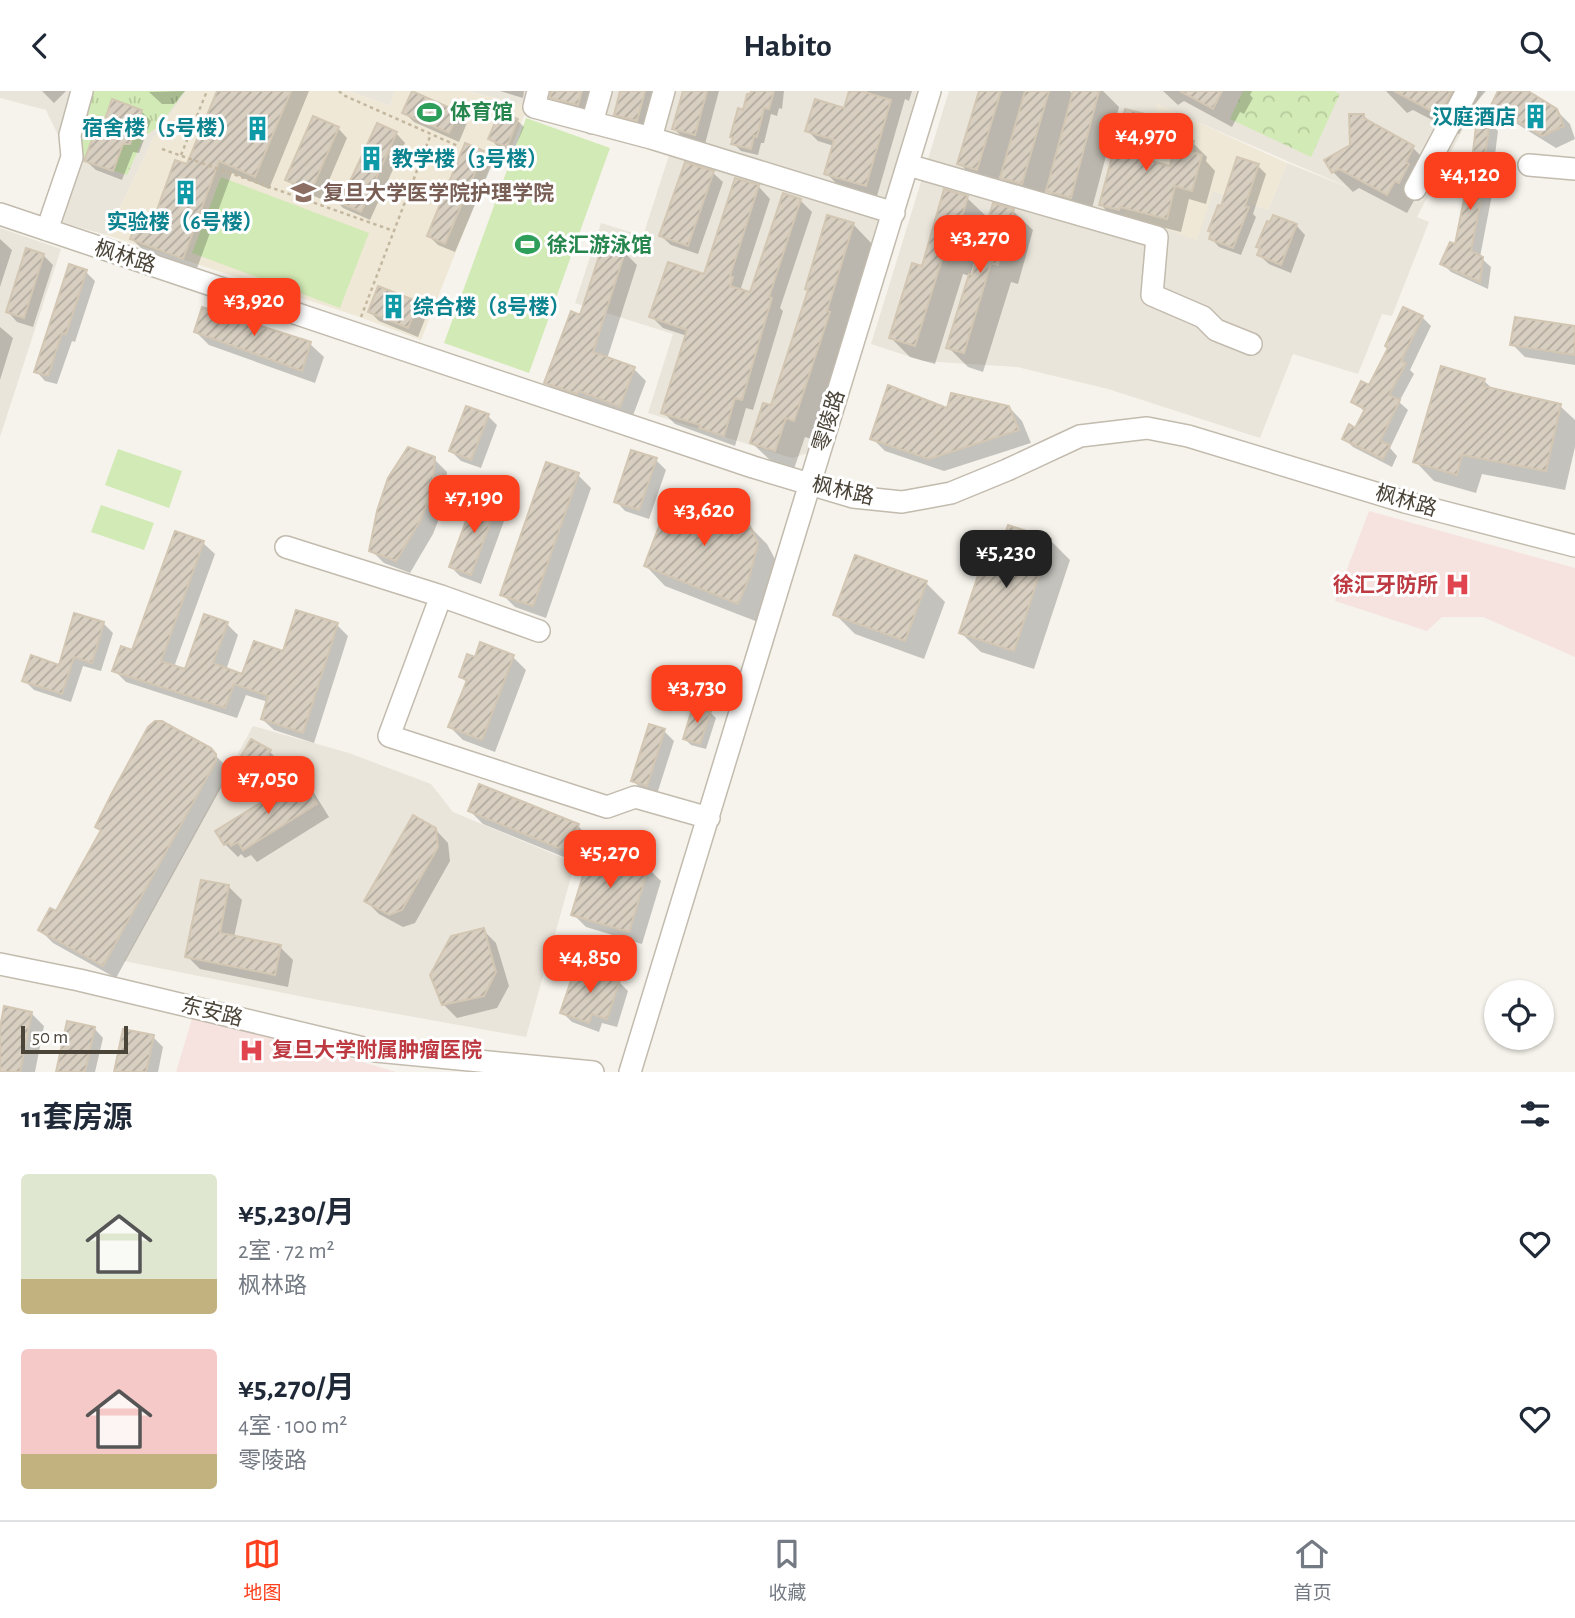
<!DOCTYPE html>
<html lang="zh">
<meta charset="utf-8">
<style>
:root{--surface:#fff;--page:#f6f6f7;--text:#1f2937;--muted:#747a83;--line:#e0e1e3;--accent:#fc3f1d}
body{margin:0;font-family:"Alegreya Sans","Noto Sans SC",sans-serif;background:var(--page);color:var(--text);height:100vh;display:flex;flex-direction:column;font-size:26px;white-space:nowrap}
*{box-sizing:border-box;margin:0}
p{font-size:23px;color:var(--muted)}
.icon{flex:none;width:38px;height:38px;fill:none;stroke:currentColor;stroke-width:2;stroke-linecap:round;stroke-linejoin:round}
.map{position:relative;height:981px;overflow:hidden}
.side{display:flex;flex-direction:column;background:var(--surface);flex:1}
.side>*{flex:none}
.buttons{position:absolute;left:1484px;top:889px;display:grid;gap:14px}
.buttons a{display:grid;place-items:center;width:70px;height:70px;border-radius:50%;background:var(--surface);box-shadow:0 2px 5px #0004;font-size:35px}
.scale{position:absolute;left:21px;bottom:18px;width:107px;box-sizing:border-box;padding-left:7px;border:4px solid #4b4439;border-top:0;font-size:19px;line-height:24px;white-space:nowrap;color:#4b4439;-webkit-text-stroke:5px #fff;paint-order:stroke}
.price{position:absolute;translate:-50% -60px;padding:0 16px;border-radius:14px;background:var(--accent);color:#fff;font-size:23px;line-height:46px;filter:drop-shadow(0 2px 4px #0008)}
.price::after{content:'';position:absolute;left:50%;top:42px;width:21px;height:16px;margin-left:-10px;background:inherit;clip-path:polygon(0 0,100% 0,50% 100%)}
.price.selected{background:#222;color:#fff}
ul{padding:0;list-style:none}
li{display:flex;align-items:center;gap:21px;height:175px;padding:0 21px}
li span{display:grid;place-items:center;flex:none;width:196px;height:140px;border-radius:7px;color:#555}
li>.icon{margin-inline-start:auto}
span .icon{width:84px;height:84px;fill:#fffc;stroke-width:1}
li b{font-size:30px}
h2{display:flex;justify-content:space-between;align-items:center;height:84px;padding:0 21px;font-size:30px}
header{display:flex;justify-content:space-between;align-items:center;height:91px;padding:0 21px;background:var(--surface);font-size:32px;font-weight:700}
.menu{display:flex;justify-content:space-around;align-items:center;height:98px;border-top:2px solid var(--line);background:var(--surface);font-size:19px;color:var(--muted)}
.menu a{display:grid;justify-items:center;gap:4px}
.menu .selected{color:var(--accent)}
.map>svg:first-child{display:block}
.residential{fill:#eae5da;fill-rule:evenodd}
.education{fill:#efe8d6}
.medical{fill:#f6e3e0}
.grass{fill:url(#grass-tufts)}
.forest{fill:url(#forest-crowns)}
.pitch{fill:#d2eab5}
.shadow{fill:#0003}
.building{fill:url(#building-hatch);stroke:#d3c7b4;stroke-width:2}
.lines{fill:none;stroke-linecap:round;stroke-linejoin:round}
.minor-casing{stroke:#c2bbae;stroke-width:24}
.path{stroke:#c4b79f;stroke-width:2.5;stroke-dasharray:3.5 3.5;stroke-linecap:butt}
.minor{stroke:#fff;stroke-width:21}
.labels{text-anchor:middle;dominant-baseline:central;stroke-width:6;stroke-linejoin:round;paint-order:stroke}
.leisure-label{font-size:21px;font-weight:bold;fill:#27864d;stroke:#fff;text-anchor:start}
.culture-label{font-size:21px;font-weight:bold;fill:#0d838f;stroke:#fff;text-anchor:end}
.education-label{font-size:21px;font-weight:bold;fill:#785e54;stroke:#fff;text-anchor:start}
.street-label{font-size:21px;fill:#4b4439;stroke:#fff}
.health-label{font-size:21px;font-weight:bold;fill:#be3a42;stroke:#fff;text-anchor:end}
</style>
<header><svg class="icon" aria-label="back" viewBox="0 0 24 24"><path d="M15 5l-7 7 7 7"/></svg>Habito<svg class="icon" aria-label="search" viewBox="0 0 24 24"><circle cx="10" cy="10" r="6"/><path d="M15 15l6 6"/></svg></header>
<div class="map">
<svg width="1575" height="981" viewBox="0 0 1575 981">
<defs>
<pattern id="grass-tufts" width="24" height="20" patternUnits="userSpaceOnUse" patternTransform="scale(1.75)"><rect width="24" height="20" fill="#d2eab5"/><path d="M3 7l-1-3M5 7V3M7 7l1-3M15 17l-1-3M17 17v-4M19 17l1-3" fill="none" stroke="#b6ca9c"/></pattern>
<pattern id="forest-crowns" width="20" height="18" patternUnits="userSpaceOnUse" patternTransform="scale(1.75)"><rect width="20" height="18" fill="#d2eab5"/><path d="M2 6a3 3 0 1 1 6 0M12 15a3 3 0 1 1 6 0" fill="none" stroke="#b6ca9c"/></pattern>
<pattern id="building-hatch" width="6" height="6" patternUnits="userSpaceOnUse" patternTransform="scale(1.75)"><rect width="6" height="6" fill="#d8cfc1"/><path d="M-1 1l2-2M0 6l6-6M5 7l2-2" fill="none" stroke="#b1aa9e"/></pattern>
</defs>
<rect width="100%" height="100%" fill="#f6f3ec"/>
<path class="residential" d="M0,0H187L153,48L107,144L45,127L67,63L46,19L0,7Z
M349,0H395L390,15Z
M466,0H930L894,122L528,15Z
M949,0H1483L1417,126L1429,131L1392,225L1382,223L1358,283L1293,263L1260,347L1108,298L1017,276L923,270L871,253ZM1158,14L1357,100L1287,72L1268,119L1213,100Z
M671,58L883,125L808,362L792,367L648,322L673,243L575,212L601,132L643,145Z
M0,137L61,158L0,346Z
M253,635L349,662L431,693L453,721L575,772L526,946L319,909L124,870Z"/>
<path class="education" d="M187,0H349L390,15L395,0H465L528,15L510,60L497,57L421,249L357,225L107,144L153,48Z
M1158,13L1287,72L1268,119L1213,100L1197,149L1124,124Z"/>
<path class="medical" d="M1369,420L1575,477V566L1483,526H1442L1427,540L1335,510Z
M194,921L396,981H176Z"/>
<path class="grass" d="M82,0H185L160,34L144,46L127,84L72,66Z"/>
<path class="forest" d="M1243,0H1334L1340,3L1311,66L1230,28Z"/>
<path class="pitch" d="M526,27L610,57L529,282L444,252Z
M221,86L369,142L340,217L192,162Z
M118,358L182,380L169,417L105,394Z
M101,414L154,432L144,459L91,441Z"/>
<path class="shadow" d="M42,0H66L54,12Z
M185,0L174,13H162L149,1Z
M219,0H309L269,98L232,82L196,180L145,161L132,148L155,129L188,76Z
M500,0H524L523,7Z
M559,0H594L588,23L567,17L557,8Z
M622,0H657L646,38L625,33L616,23Z
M685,0H719L705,53L684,47L674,38Z
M753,0H784L782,18L779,17L777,25L771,23L764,52H761L758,64L741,60L733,52Z
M851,0L866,3L867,0H912L909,10L905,8L877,105L837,93L826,82L834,55L818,50L807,39L845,19Z
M981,0H1070L1074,4L1075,0H1103L1119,16L1090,125L1068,119L1046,97L1042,112L1022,106L1000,84L996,97L979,92L959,72Z
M1163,0H1252L1250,4L1253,7L1244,23L1240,21L1232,36L1184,10L1178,14Z
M1386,0H1486L1475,13L1459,43L1413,19L1407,22Z
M1500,0H1524L1556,19L1570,33L1575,48L1556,57L1506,26L1493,13Z
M141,20L151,30L139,62L133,61L122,89L96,79L86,70L102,42Z
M404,21L458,22L467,32L459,51L414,31Z
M500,22L517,29L524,36L513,61L496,54L490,47Z
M1144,24L1158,39L1149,71L1172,77L1193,52L1207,66L1206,70L1215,80L1206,113L1189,108L1181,141L1134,129L1115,128L1101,114Z
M1364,25L1372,33L1413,57L1432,76L1428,94L1419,110L1415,108L1407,122L1359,97L1353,101L1333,81L1351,55Z
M1489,31L1498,40L1491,95L1493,98L1480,166L1491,176L1488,198L1451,181L1442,172L1456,156Z
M338,37L347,47L321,108L297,98L287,88Z
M396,42L405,52L370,129L343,117L334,107L347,102Z
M483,62L493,71L455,161L438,154L429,145Z
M1258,75L1266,83L1253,123L1256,126L1241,164L1219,156L1211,147L1222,117Z
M713,82L723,91L698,163L671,154L661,145Z
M736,89L759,96L770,108L741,197L752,203L800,109L812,121L780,217L783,220L753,319L746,317L735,355L675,333L663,321L687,245L663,237L651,225L705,185Z
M967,107L987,126L970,185L973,186L994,114L1013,120L1033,139L1018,193L1011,191L983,281L968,276L948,256L970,185L963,183L935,273L910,266L891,247L923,177Z
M853,133L872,153L814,349L805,346L794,378L772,371L752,352L772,316Z
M1296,134L1305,144L1291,182L1269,173L1259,164L1261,158L1259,156Z
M0,148L12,159L0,196Z
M625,162L637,174L607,268L634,278L646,290L632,327L558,304L546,291L581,226Z
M43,164L53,174L33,236L17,231L8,221Z
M86,181L95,190L75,251L72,250L57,293L45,290L36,280Z
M418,213L427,223L418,246L379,230L370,221Z
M1422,226L1431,235L1410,279L1414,283L1399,311L1408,319L1390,357L1397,365L1392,376L1353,356L1344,347L1356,339L1365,321L1353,310L1370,296L1390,258Z
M0,236L13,247L0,289Z
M1575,237V274L1525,266L1512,253Z
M196,241L310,253L324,266L315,292L209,254Z
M1484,290L1494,299L1560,315L1575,329V356L1565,399L1482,383L1476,402L1434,390L1415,370Z
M1009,316L1022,330L1031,352L944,380L885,360L872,347Z
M488,325L497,334L481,377L461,370L451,360Z
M434,368L447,381L444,415L433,443L410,482L384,472L371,459Z
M656,369L666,379L649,428L625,420L616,410Z
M578,384L591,397L546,527L515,516L502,503Z
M497,413L507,422L481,493L460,485L451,476Z
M747,433L767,453L777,472L758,531L665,495L646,475Z
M1050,449L1070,469L1034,578L981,561L961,542L996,475Z
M203,452L215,463L174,576L186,580L227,533L238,544L226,579L243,586L337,534L348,545L314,652L274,639L262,628L268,611L246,604L237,627L126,591L114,579L133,562Z
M926,492L945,511L924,568L855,543L835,523Z
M103,532L113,542L101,580L83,575L71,611L34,599L24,589L60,576Z
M513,566L526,579L495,661L463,649L450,636L467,592L461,585L476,568Z
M710,621L716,627L706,658L691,654L685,648Z
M664,640L674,650L657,703L643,699L633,690Z
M210,659L229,678L228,684L116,887L53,852L40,839Z
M270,661L279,670L260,704L242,694L232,684Z
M301,689L314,702L329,726L257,771L251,764L245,767L241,763L238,766L225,753Z
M470,720L578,735L591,748L581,773L483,733Z
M435,738L448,752L450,770L415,832L403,836L379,823L366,810Z
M648,777L661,790L642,853L586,836L573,823Z
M229,796L242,809L234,846L280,856L293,869L288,896L200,878L187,865Z
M483,839L496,852L509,895L497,917L457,927L443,913Z
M619,891L628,900L617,936L602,932L599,941L572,931L562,921Z
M31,922L44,935L35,981H0V945Z
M94,937L103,947L95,981H58Z
M153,946L163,956L158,981H116Z"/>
<path class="building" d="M217,0H291L255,86L219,70L183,168L130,148L140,121L154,127L175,69L187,73Z
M412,0L459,21L449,42L402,22Z
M551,0H582L578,14L550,7Z
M620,0H645L637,30L614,24Z
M683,0H707L695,44L672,38Z
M751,0H774L769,18L764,17L757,46L754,45L751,58L731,53L733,47L730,46L738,17L743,19L747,3H750Z
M849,0H861L891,9L866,95L824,83L834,49L805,40L815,8L844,17Z
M979,0H1001L977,79L957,73Z
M1025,0H1049L1022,93L1000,87Z
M1073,0H1099L1071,107L1046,100Z
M1180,0H1222L1213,18Z
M1394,0H1452L1439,24Z
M1498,0H1528L1557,18L1564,35L1542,45L1491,14Z
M112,8L142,19L130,53H123L113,80L84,70L96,38L101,40Z
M1125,18L1145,23L1133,65L1170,75L1178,46L1194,50L1191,61L1202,64L1192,100L1175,95L1167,128L1120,116L1119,119L1099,114Z
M500,20L518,28L507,56L488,48Z
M1349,23H1364V27L1414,55L1406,71L1409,73L1399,92L1395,90L1387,104L1339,78L1332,82L1324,69L1350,54Z
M313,25L339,36L311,100L285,89Z
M1477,27L1490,29L1482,87H1485L1471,160L1483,166L1480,191L1440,173L1450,151L1455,153L1472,69Z
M377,32L397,41L361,121L332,108L337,96L346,99Z
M465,52L484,60L445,153L427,145Z
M1237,66L1259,73L1245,115L1249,116L1233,157L1209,148L1211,141L1208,140L1218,114L1221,115Z
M685,71L714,80L688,155L659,145Z
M735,87L759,94L730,185L733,186L730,195L750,201L783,102L801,108L769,206L772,207L742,309L735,307L724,345L699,337L700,334L661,322L687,239L649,226L668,171L704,183Z
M944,98L968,105L950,167L943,165L915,255L889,247L912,172L922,175Z
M993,112L1014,118L998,174L991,172L964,262L946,257L969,183L972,184Z
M827,124L854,132L827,220L830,221L794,330L786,327L775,360L750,352L763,312L771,314L808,199L805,198Z
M1273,124L1297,133L1281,174L1257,164L1260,157L1256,156L1267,130L1270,131Z
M603,153L625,161L593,261L635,276L620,316L579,300L577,303L544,292L571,220L580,224Z
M26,157L44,163L24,227L6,221Z
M69,173L87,179L66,243L62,242L48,285L34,281Z
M378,195L419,211L408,237L368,221Z
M202,216L311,251L302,280L194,241Z
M1403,216L1423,225L1401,270L1406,272L1389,304L1400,309L1380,350L1390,354L1383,368L1342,348L1349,333L1355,337L1365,318L1351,311L1361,290L1369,294L1388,257L1385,255Z
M1515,226L1575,235V264L1510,254Z
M1441,275L1485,288L1483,295L1561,313L1546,380L1462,364L1457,384L1413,371Z
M888,294L947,317L951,302L1009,315L1019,339L929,368L870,348Z
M466,315L489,323L471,369L449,360Z
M408,356L435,366L432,401L420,430L396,470L369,460L377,420L388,387Z
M631,359L657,367L639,419L614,411Z
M546,371L579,382L533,515L500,504Z
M672,401L748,431L758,452L749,487L738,513L644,475Z
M476,403L498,411L471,484L449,476Z
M1008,434L1051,448L1014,560L959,542L983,469L995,473Z
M175,440L204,450L161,570L185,578L204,523L228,531L213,572L242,583L254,550L283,560L296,519L338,532L303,642L261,628L268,605L234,593L225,617L112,580L121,555L132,559Z
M855,464L927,490L905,550L833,524Z
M74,522L104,531L92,572L74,566L62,603L22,590L31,564L59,574Z
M480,551L514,564L482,649L448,636L467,589L459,586L467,563L475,566Z
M693,615L711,620L700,653L683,648Z
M155,630H162L211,657L216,663V670L103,875L38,839L50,817L56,820L101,739L95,736L112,702L148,636Z
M649,633L665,638L647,695L631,690Z
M251,648L271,659L250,696L230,684Z
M301,687L317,713L243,759L238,751L231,755L228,751L224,754L215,740Z
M479,693L579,733L568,761L468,720Z
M413,724L436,737L438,756L402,819L389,824L364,810Z
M591,758L649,775L629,841L571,824Z
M201,789L229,794L220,842L281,854L275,884L185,866Z
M484,837L496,881L484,905L442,914L430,884L451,845Z
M576,875L620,889L607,928L592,923L589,932L560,922Z
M4,915L32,921L20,981H0V937Z
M67,930L95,936L85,981H56Z
M123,938L154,944L146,981H114Z"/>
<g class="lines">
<defs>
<path id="minor" d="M538,0L534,16L651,47L894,122
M592,32L601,0
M651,47L664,0
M908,74L1157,146L1152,204L1203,226L1216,239L1251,253
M1529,74L1575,78
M1415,98L1467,0
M0,123L753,376L853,406L902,411L951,402L1007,379L1080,345L1147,337L1188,345L1405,411L1575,455
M47,139L72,66L70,44L82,0
M286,456L441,505L389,645L607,716L635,706L709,727
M441,505L539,540
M0,873L79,889L376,960L593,981
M630,981L930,0"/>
</defs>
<use href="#minor" class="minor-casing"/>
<path class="path" d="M339,0L343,4L458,55
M162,58L394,140
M181,64L207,0
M361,226L431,43"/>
<use href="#minor" class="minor"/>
</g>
<defs>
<symbol id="stadium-bare" viewBox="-9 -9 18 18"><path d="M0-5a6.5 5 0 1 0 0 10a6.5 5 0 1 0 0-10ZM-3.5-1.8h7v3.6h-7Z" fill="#2e9e5b" stroke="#fff" stroke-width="2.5" paint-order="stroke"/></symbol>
<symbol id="building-bare" viewBox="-9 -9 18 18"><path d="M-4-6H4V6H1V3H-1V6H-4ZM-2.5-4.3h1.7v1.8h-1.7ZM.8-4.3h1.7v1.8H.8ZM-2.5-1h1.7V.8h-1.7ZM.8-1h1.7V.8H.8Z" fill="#0f9aa8" stroke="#fff" stroke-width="2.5" paint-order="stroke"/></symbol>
<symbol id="university-bare" viewBox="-9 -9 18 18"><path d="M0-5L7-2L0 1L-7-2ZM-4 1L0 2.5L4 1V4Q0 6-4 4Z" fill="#8d6e63" stroke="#fff" stroke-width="2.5" paint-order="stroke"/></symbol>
<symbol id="hospital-bare" viewBox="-9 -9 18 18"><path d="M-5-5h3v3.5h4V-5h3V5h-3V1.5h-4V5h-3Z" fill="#e0444e" stroke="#fff" stroke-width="2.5" paint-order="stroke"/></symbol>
</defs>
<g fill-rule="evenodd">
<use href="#stadium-bare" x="412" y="4" width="35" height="35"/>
<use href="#building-bare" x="1518" y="8" width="35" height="35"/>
<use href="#building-bare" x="240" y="20" width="35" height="35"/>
<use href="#building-bare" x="354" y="50" width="35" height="35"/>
<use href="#building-bare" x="168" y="84" width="35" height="35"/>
<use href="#university-bare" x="286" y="84" width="35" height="35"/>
<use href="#stadium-bare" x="510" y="136" width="35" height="35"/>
<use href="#building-bare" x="376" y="198" width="35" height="35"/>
<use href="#hospital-bare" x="1440" y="476" width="35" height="35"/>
<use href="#hospital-bare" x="234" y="942" width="35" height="35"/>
</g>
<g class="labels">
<g class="leisure-label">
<text x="450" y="21">体育馆</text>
<text x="547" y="154">徐汇游泳馆</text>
</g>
<g class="culture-label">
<text x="1516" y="26">汉庭酒店</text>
<text x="238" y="37">宿舍楼（5号楼）</text>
<text x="392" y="68" text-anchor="start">教学楼（3号楼）</text>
<text x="185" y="131" text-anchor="middle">实验楼（6号楼）</text>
<text x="413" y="216" text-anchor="start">综合楼（8号楼）</text>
</g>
<g class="education-label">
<text x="323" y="102">复旦大学医学院护理学院</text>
</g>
<g class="street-label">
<text transform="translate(125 166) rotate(18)">枫林路</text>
<text transform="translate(829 330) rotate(-73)">零陵路</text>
<text transform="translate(843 400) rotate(13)">枫林路</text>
<text transform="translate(1406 410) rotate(16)">枫林路</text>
<text transform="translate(212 921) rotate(14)">东安路</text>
</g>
<g class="health-label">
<text x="1438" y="494">徐汇牙防所</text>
<text x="272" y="959" text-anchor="start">复旦大学附属肿瘤医院</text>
</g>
</g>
</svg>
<div class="buttons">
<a><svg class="icon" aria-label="locate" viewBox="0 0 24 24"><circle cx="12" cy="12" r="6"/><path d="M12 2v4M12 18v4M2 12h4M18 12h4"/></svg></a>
</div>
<div class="scale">50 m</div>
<b class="price" style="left:1146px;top:82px">¥4,970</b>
<b class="price" style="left:1470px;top:121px">¥4,120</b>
<b class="price" style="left:980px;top:184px">¥3,270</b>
<b class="price" style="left:254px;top:247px">¥3,920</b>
<b class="price" style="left:474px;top:444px">¥7,190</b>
<b class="price" style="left:704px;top:457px">¥3,620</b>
<b class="price selected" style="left:1006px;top:499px">¥5,230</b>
<b class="price" style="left:697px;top:634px">¥3,730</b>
<b class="price" style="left:268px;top:725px">¥7,050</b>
<b class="price" style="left:610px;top:799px">¥5,270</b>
<b class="price" style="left:590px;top:904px">¥4,850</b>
</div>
<section class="side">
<h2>11套房源<svg class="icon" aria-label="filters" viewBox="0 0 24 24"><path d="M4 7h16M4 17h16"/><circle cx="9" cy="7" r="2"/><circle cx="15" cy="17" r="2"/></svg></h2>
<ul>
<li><span style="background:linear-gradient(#dfe7d0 75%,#c2b280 0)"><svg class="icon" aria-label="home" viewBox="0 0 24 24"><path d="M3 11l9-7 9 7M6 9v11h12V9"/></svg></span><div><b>¥5,230/月</b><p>2室 · 72 m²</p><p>枫林路</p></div><svg class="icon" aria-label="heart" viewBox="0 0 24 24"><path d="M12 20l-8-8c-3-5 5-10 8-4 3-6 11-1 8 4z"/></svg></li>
<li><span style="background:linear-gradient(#f6c9c9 75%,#c2b280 0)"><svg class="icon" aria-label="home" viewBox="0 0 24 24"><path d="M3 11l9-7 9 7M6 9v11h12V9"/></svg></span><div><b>¥5,270/月</b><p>4室 · 100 m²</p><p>零陵路</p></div><svg class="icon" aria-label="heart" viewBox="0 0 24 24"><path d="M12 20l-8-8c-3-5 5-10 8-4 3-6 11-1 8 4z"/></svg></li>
</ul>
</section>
<nav class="menu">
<a class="selected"><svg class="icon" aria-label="map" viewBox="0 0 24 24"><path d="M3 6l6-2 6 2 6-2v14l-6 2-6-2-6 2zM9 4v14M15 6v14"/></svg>地图</a>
<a><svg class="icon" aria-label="saved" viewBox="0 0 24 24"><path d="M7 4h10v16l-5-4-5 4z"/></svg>收藏</a>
<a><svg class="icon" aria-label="home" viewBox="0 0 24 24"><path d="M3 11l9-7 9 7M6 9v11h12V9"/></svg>首页</a>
</nav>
